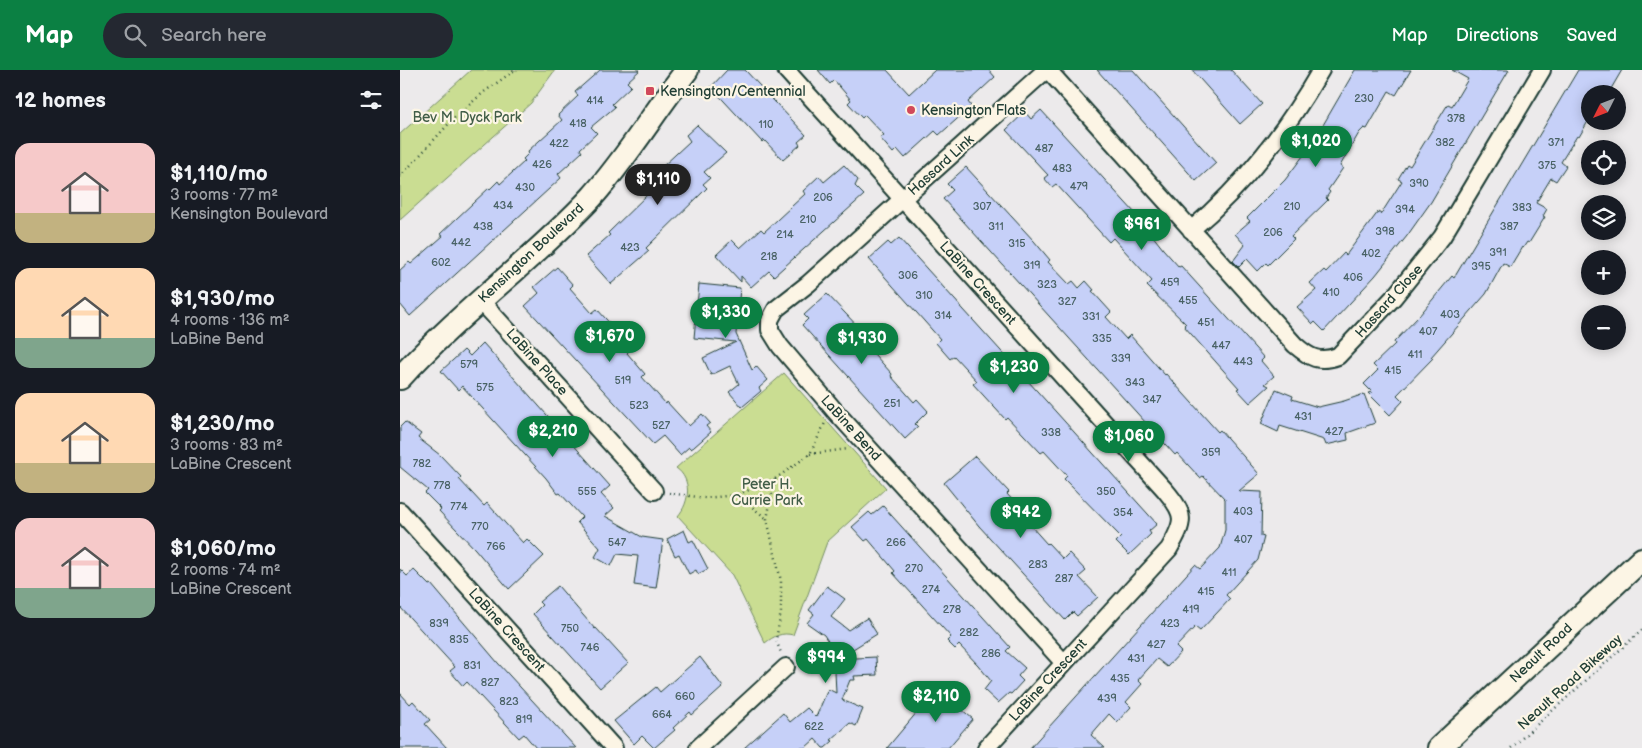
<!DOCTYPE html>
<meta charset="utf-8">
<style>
:root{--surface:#171b24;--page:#242831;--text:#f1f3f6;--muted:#9ea1a6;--accent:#0b8043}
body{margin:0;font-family:"Balsamiq Sans",sans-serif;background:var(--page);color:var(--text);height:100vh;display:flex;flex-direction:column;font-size:19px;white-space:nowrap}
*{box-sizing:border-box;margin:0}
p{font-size:16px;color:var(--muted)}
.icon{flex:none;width:28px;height:28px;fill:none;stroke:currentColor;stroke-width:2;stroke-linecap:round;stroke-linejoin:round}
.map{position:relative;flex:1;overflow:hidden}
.panel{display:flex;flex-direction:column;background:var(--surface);width:400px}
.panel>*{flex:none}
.needle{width:32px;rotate:228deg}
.controls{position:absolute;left:1181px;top:15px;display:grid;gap:10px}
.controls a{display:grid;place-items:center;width:45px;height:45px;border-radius:50%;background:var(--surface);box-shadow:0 2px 12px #0003;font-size:25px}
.price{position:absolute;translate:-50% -42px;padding:0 11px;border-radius:18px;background:var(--accent);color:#fff;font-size:16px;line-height:32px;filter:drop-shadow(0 1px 2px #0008)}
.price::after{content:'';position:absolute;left:50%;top:30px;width:15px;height:11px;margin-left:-8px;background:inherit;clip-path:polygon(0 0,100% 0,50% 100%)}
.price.on{background:#222;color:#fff}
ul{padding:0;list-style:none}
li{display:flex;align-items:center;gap:15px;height:125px;padding:0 15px}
li span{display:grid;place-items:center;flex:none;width:140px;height:100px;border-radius:15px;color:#555}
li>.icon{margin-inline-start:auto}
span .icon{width:60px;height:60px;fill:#fffc;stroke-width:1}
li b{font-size:21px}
h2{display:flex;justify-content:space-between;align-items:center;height:60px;padding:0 15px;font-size:21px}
header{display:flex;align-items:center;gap:30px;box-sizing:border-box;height:70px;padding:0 25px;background:var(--accent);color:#fff}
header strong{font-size:24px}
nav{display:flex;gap:28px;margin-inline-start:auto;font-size:18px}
.search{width:350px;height:45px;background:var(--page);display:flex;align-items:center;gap:12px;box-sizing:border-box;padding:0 18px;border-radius:28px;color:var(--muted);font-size:19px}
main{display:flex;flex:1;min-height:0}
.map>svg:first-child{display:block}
.green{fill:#cadd92;stroke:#748d63}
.building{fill:#c6d0f8;stroke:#1f3d34}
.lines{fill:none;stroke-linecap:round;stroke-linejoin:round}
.minor-casing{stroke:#1f3d34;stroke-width:20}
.secondary-casing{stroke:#1f3d34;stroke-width:26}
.path{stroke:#1f3d34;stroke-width:2.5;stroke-dasharray:1 4;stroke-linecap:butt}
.minor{stroke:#fcf5e5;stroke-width:16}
.secondary{stroke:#fcf5e5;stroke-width:22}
.poi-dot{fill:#d1495b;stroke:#fcf5e5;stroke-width:2}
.labels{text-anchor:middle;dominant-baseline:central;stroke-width:4.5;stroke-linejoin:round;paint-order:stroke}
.number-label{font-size:11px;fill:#496265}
.poi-label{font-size:14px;fill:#1f3d34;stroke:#fcf5e5;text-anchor:start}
.park-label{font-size:14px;fill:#415d47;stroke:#fcf5e5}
.street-label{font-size:14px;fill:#1f3d34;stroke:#fcf5e5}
</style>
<header>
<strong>Map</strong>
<div class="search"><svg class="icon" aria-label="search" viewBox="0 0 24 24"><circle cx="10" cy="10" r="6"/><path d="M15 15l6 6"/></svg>Search here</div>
<nav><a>Map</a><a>Directions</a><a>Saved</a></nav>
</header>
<main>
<section class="panel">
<h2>12 homes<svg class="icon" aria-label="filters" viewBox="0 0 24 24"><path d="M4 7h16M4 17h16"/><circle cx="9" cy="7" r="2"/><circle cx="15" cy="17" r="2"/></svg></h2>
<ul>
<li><span style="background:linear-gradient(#f6c9c9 70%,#c2b280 0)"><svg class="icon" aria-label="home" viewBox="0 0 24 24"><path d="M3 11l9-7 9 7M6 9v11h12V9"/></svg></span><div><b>$1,110/mo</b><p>3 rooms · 77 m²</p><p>Kensington Boulevard</p></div></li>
<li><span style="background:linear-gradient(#ffd9b3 70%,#7fa58c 0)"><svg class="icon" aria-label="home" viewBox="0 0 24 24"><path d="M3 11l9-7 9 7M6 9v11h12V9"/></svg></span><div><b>$1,930/mo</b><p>4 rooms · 136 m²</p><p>LaBine Bend</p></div></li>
<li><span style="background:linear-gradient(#ffd9b3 70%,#c2b280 0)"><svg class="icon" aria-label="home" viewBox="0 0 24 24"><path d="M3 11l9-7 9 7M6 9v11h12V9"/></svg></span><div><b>$1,230/mo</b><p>3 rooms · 83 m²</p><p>LaBine Crescent</p></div></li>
<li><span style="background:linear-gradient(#f6c9c9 70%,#7fa58c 0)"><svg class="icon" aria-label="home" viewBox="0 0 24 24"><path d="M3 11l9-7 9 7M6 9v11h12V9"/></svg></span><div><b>$1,060/mo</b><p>2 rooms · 74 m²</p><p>LaBine Crescent</p></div></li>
</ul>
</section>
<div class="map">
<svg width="1242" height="678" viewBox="0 0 1242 678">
<rect width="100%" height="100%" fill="#eceaeb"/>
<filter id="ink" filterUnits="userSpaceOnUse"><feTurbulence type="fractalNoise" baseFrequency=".02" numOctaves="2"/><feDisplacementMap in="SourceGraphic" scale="10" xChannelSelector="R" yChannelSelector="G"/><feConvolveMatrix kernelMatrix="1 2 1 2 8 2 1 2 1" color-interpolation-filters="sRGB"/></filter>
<g filter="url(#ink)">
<path class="green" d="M71,0H155L131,33L0,150V64Z
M384,303L486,418L427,472L393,565C382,562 374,566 365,573L332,505L278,446C290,432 292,409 276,398Z"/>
<path class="building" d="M200,0H240L227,12L231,16L212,34L215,37L191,57L197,63L180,79L182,82L158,104L161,108L10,246L0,234V200L9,192L11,194L43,166L40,164L89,118L90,119L98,111L100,114L125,91L123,89L129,83L128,81L162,50L158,45L178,26L175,22Z
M327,0H345L406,65L398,72L400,75L383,90L364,70L362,72L311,17Z
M418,0H487L509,24L535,0H589L595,7L568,32L571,36L556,50L539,65L535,61L505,88L497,79L493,83L480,68L484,65L465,45L462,48L448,33L451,30L434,10L430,14Z
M697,0H733L816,93L796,111Z
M792,0H831L862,34L840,54Z
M955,0H1011L996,25L989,21L967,59L964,58L959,63L940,96L943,98L928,120L930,122L926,128L928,130L891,166L894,169L868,195L866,193L858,201L847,189L839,197L833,191L845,175L835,164L850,151L847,148L885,110L912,74Z
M1052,0H1109L1031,132L1007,166L975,206L924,261L915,252L913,254L897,237L916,220L910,213L924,200L926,202L944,183L946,185L978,142L981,144L1002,111L998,109L1007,94L1010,96L1048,34L1052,36L1068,9Z
M1178,0H1222L1208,24H1190V48L1179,67L1177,66L1161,92L1166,96L1156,111L1151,108L1136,133L1147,139L1143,146L1145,147L1129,173L1127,172L1123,178L1122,177L1110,197L1103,193L1086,224L1031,287L1033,288L997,325L1003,331L990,345L968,323L972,322L964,314L978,300L973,295L995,274L994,272L1019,246L1052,206L1054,208Z
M641,40L735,143L763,179L779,197L781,196L864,288L861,291L874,306L865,314L869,316L850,333L837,319L839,318L784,256L786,254L747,216L752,211L713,168L709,172L656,114L652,117L644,108L648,105L606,60L625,42L631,49Z
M297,55L326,83L304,102L310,108L303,114L307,118L246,178L249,181L211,214L186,186L210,165L208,163L251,121L247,116L265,100L262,97L290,71L286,65Z
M444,95L458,110L455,116L464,125L374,206L369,201L351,217L341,206V212L316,185L332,170L340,178L361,159L364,162L405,124L403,121L419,106L424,112Z
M566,97L634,171L650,190L648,192L669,214L673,211L679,218L686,211L694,220L692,221L711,242L706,247L726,269L730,265L765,305L766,304L818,362L820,360L859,404L839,421L862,422L861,466L864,467L858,490L826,525L830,529L800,561L795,557L776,577L781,582L767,597L757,589L738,610L742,614L726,632L731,637L717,652L709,644L691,665L705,678H630L795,495L800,499L820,478L825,460V429L803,406L800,408L777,383L775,385L543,129L553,120L547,114Z
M499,168L757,454L749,461L751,464L729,485L716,472L721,467L664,409L667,406L644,381L641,383L607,347L605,349L573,314L577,311L554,286L550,289L536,273L540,269L469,189L488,172L491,175Z
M157,197L173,215L170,218L192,243L197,239L214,258L211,260L230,280L227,283L245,304L242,307L266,334L267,332L289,356L302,344L310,353L306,356L311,362L294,377L291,379L289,377L280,385L263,366L253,374L125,236L139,223L134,217Z
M299,214L340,218L336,264L352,300L356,296L368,310L359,318L361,321L342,337L329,322L339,314L330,296L311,305L303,288L336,272L294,268Z
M427,224L462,261L457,265L492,304L491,306L514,332L517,329L528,341L515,354L518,357L505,369L402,255L408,249L404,245Z
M83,273L210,416L201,424L214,438L205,446L242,467L263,470L256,518L234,515L238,486L217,484L211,496L195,487L200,478L177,452L182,447L160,423L158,424L146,408L62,316L58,320L41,301L64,280L70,286Z
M876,319L893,326L892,329L918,337L944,331L964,324L975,353L947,363L948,370L926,375L924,370L880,356L878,362L861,354Z
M5,352L21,364L18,368L40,385L61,407L59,409L84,436L87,433L123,473L127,469L144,486L109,519L75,479L39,441L41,439L25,423L28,420L0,397V357Z
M575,386L609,422L607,424L625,444L622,446L647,474L648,473L663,489L669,483L686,501L679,507L698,527L677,546L673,542L665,550L579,456L544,413Z
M483,436L610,577L606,581L625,598L618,606L623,611L611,624L609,623L598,633L584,620L591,611L578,595L559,575L555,579L547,571L551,567L493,503L495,501L468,469L465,471L452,457L469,442L472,445Z
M284,460L289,472L293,470L308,499L298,504L296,500L289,504L279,484L275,486L267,469Z
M0,499L7,506L14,500L29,515L31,514L98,593L176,678H136L124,664L119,668L67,612L63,616L50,601L55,597L0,537Z
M158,516L195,559L196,558L228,593L200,618L133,544L142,535L139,532Z
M427,516L445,529L431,547L448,560L467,548L477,564L437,589L476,587L477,605L454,606L455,610H450L442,630L463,639L456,656L450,653L431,670L433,671L425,678H423L415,669L405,678H344L383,643L390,652L407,638L416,647L428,619L436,623L434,581L424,565L407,553L414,544L409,540Z
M300,587L323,617L292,645L290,642L273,658L275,660L254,678L242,666L234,674L214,651L256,617L260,622Z
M550,612L567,628L562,634L564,636L561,639L573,649L548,678H487L523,635L526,638Z
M0,623L10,634L13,631L30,650L25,654L47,678H0Z"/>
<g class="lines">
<defs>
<path id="minor" d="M386,0L765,420C786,445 785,451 769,479L586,678
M646,0L408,214L376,239L370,250V260L380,276L435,341L664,593
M648,0L895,275C910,288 919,293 938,286L994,227L1042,167L1142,0
M791,160C846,113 885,62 921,0
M80,230L254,421
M0,441L214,678
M298,678L386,597"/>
<path id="secondary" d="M0,308C59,243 131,192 191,128C227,88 254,42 287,0
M1039,678L1242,489"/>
</defs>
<use href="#minor" class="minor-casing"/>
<use href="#secondary" class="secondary-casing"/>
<path class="path" d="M0,107L54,48L84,22L115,0
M410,384L448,379
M375,409L367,449L381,511V542L376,570L381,583
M269,423L305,428L337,425L375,409L410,384L425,353
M337,425L367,449
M1111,678L1242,560"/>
<use href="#minor" class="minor"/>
<use href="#secondary" class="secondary"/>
</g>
</g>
<g class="poi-dot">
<rect x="245" y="16" width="10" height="10" rx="2.5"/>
<circle cx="511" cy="40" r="5"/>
</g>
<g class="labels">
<g class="number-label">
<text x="964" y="28">230</text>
<text x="195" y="30">414</text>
<text x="1056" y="48">378</text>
<text x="178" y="53">418</text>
<text x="366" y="54">110</text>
<text x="1045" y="72">382</text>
<text x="1156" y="72">371</text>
<text x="159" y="73">422</text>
<text x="644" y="78">487</text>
<text x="142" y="94">426</text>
<text x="1147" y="95">375</text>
<text x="662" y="98">483</text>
<text x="1019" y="113">390</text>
<text x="679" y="116">479</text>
<text x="125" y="117">430</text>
<text x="423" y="127">206</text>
<text x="103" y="135">434</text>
<text x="582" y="136">307</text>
<text x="892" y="136">210</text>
<text x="1122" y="137">383</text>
<text x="1005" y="139">394</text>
<text x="408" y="149">210</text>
<text x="83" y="156">438</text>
<text x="596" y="156">311</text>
<text x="1109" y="156">387</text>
<text x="985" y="161">398</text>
<text x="873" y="162">206</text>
<text x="385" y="164">214</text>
<text x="61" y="172">442</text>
<text x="617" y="173">315</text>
<text x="230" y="177">423</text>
<text x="1098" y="182">391</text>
<text x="971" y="183">402</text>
<text x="369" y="186">218</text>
<text x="41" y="192">602</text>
<text x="632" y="195">319</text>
<text x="1081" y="196">395</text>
<text x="508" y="205">306</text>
<text x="953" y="207">406</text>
<text x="770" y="212">459</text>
<text x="647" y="214">323</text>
<text x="931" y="222">410</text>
<text x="524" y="225">310</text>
<text x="788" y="230">455</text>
<text x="667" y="231">327</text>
<text x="1050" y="244">403</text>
<text x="543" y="245">314</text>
<text x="691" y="246">331</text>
<text x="806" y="252">451</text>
<text x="1028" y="261">407</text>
<text x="702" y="268">335</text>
<text x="821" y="275">447</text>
<text x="1015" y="284">411</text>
<text x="721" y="288">339</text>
<text x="843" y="291">443</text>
<text x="69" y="294">579</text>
<text x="993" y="300">415</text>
<text x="223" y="310">519</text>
<text x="735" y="312">343</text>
<text x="85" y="317">575</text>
<text x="752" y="329">347</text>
<text x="492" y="333">251</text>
<text x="239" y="335">523</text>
<text x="903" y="346">431</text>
<text x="261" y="355">527</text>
<text x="934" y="361">427</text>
<text x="651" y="362">338</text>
<text x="811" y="382">359</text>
<text x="22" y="393">782</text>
<text x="42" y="415">778</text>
<text x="187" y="421">555</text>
<text x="706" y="421">350</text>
<text x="59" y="436">774</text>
<text x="843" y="441">403</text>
<text x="723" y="442">354</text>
<text x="80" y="456">770</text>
<text x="843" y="469">407</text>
<text x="217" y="472">547</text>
<text x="496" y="472">266</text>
<text x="96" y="476">766</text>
<text x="638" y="494">283</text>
<text x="514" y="498">270</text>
<text x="829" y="502">411</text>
<text x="664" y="508">287</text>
<text x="531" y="519">274</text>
<text x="806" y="521">415</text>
<text x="552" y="539">278</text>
<text x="791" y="539">419</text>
<text x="39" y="553">839</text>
<text x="770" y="553">423</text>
<text x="170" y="558">750</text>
<text x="569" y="562">282</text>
<text x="59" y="569">835</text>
<text x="756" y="574">427</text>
<text x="190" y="577">746</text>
<text x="591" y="583">286</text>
<text x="736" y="588">431</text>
<text x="72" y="595">831</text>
<text x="720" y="608">435</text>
<text x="90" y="612">827</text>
<text x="285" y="626">660</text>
<text x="707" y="628">439</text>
<text x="109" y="631">823</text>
<text x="262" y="644">664</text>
<text x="124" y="649">819</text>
<text x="414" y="656">622</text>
</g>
<g class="poi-label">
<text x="260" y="21">Kensington/Centennial</text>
<text x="521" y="40">Kensington Flats</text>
</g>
<g class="park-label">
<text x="67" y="47">Bev M. Dyck Park</text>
<text x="367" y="414">Peter H.<tspan x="367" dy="16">Currie Park</tspan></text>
</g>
<g class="street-label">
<text transform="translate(541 95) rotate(-42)">Hassard Link</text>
<text transform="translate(131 183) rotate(-43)">Kensington Boulevard</text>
<text transform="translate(578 213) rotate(48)">LaBine Crescent</text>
<text transform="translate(989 231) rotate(-48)">Hassard Close</text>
<text transform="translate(137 292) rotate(48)">LaBine Place</text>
<text transform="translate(451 358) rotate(48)">LaBine Bend</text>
<text transform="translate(107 560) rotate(48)">LaBine Crescent</text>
<text transform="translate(1141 583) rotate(-43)">Neault Road</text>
<text transform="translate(648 610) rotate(-47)">LaBine Crescent</text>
<text transform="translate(1170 612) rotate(-42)">Neault Road Bikeway</text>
</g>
</g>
</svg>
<div class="controls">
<a><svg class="needle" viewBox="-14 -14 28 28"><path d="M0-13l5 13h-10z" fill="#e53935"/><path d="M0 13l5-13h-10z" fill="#9ea1a6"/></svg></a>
<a><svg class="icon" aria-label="locate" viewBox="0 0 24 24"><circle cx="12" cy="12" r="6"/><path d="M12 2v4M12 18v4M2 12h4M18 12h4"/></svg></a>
<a><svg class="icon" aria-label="layers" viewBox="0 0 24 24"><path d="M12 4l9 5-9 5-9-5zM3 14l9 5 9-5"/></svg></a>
<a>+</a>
<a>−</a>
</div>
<b class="price" style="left:916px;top:98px">$1,020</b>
<b class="price on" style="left:258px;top:136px">$1,110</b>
<b class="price" style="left:742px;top:181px">$961</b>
<b class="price" style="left:326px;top:269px">$1,330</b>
<b class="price" style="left:210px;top:293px">$1,670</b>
<b class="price" style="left:462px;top:295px">$1,930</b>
<b class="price" style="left:614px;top:324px">$1,230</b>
<b class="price" style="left:153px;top:388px">$2,210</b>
<b class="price" style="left:729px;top:393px">$1,060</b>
<b class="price" style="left:621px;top:469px">$942</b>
<b class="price" style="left:426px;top:614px">$994</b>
<b class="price" style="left:536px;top:653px">$2,110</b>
</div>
</main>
